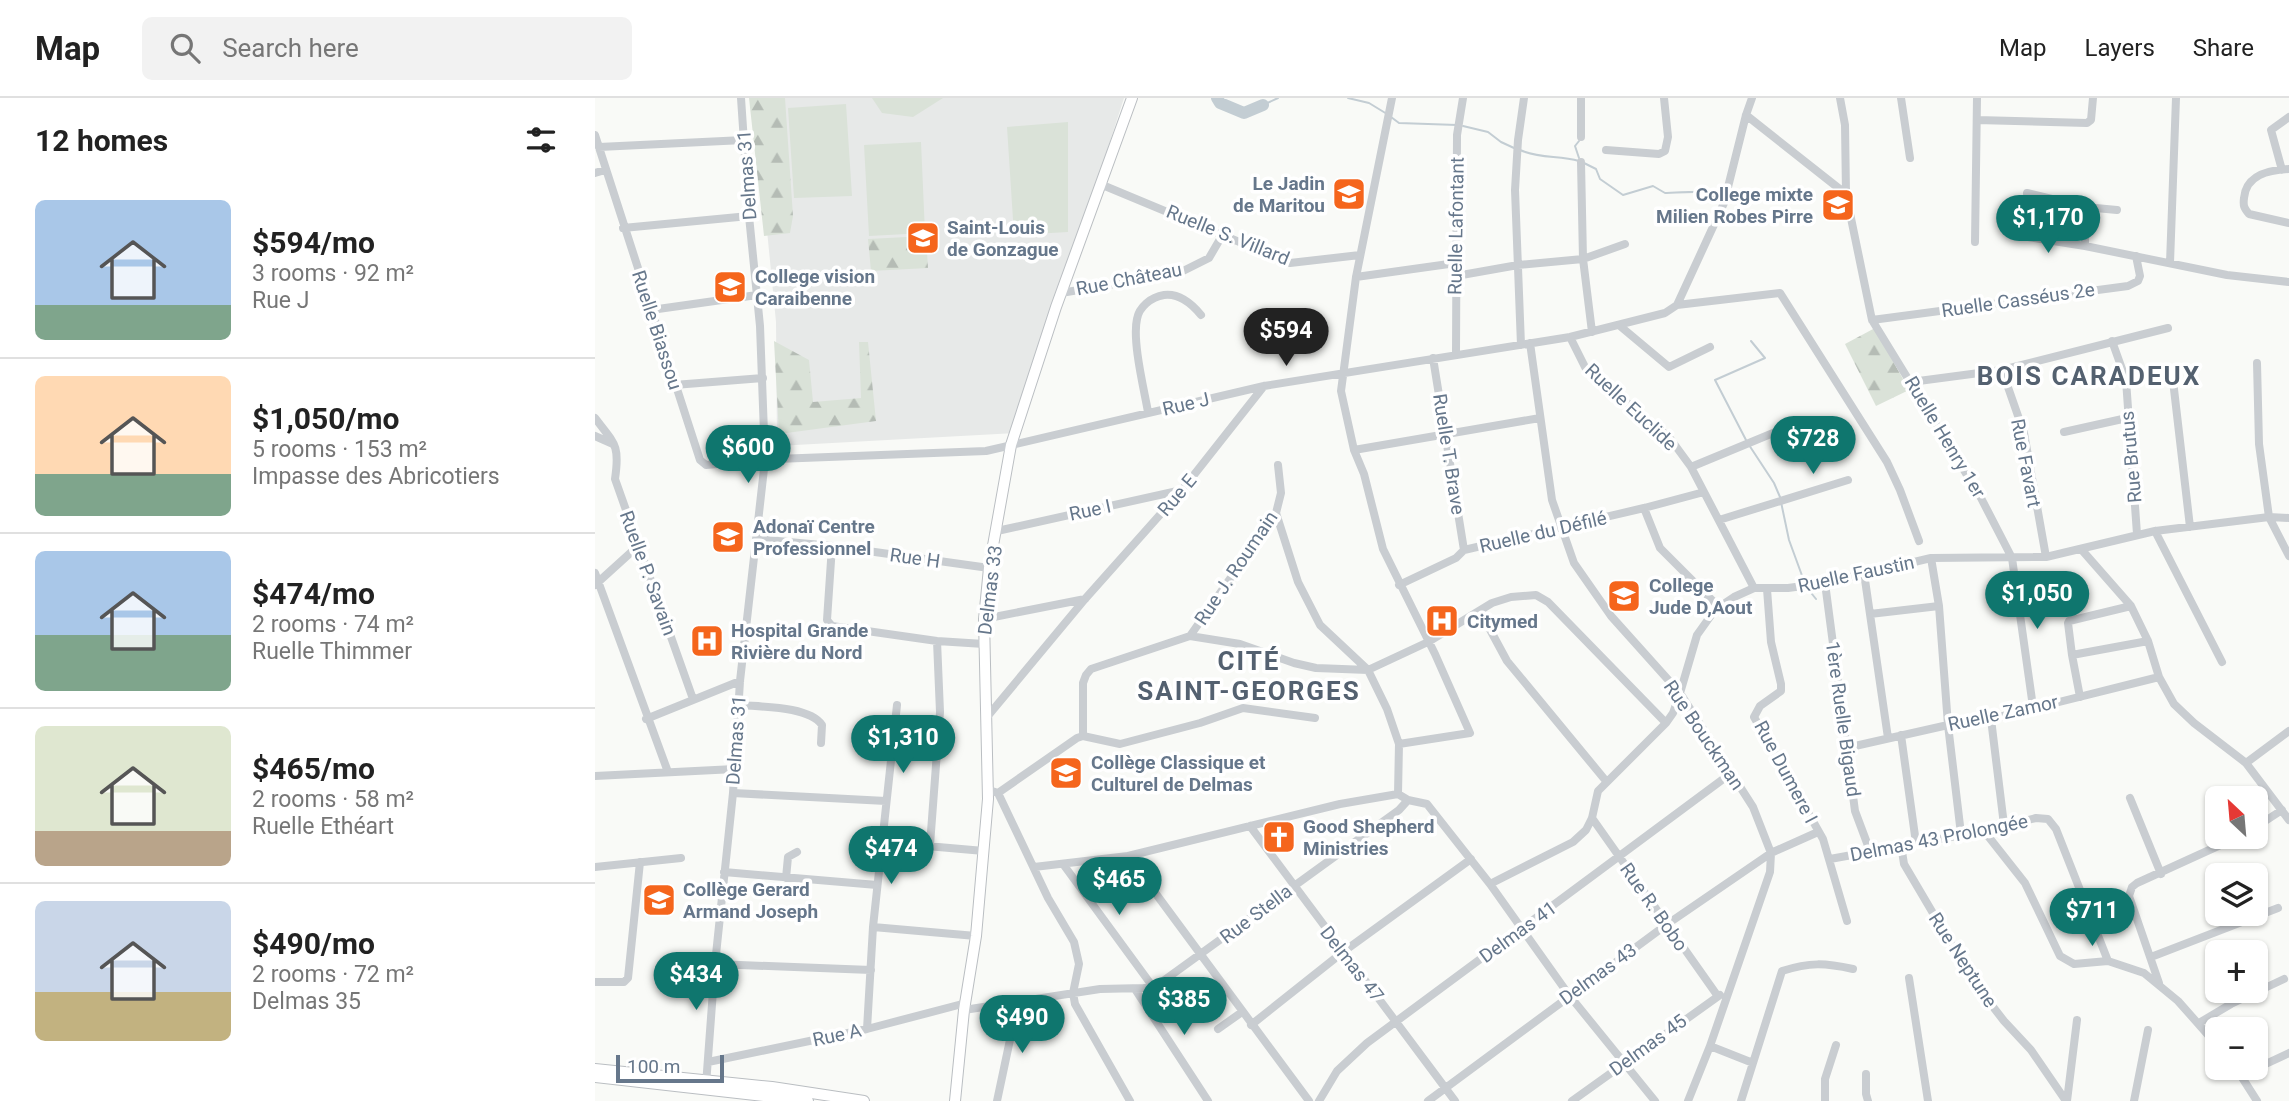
<!DOCTYPE html>
<meta charset="utf-8">
<style>
:root{--surface:#fff;--page:#f2f2f2;--text:#222;--muted:#767676;--line:#e0e0e0;--accent:#0f766e}
body{margin:0;font-family:Roboto,sans-serif;background:var(--page);color:var(--text);height:100vh;display:flex;flex-direction:column;font-size:26px;white-space:nowrap}
*{box-sizing:border-box;margin:0}
p{font-size:23px;color:var(--muted)}
.icon{flex:none;width:38px;height:38px;fill:none;stroke:currentColor;stroke-width:2;stroke-linecap:round;stroke-linejoin:round}
.map{position:relative;flex:1;overflow:hidden}
.sheet{display:flex;flex-direction:column;background:var(--surface);width:595px}
.sheet>*{flex:none}
.needle{width:46px;rotate:334deg}
.buttons{position:absolute;left:1610px;top:688px;display:grid;gap:14px}
.buttons a{display:grid;place-items:center;width:63px;height:63px;border-radius:10px;background:var(--surface);box-shadow:0 2px 5px #0004;font-size:35px}
.scale{position:absolute;left:21px;bottom:18px;width:108px;box-sizing:border-box;padding-left:7px;border:4px solid #66778b;border-top:0;font-size:19px;line-height:24px;white-space:nowrap;color:#66778b;-webkit-text-stroke:5px #fff;paint-order:stroke}
.price{position:absolute;translate:-50% -60px;padding:0 16px;border-radius:24px;background:var(--accent);color:#fff;font-size:23px;line-height:46px;filter:drop-shadow(0 2px 4px #0008)}
.price::after{content:'';position:absolute;left:50%;top:42px;width:21px;height:16px;margin-left:-10px;background:inherit;clip-path:polygon(0 0,100% 0,50% 100%)}
.price.active{background:#222;color:#fff}
ul{padding:0;list-style:none}
li{display:flex;align-items:center;gap:21px;height:175px;padding:0 35px}
li+li{border-top:2px solid var(--line)}
li span{display:grid;place-items:center;flex:none;width:196px;height:140px;border-radius:10px;color:#555}
li>.icon{margin-inline-start:auto}
span .icon{width:84px;height:84px;fill:#fffc;stroke-width:1}
li b{font-size:30px}
h2{display:flex;justify-content:space-between;align-items:center;height:84px;padding:0 35px;font-size:30px}
header{display:flex;align-items:center;gap:42px;box-sizing:border-box;height:98px;padding:0 35px;background:var(--surface);border-bottom:2px solid var(--line)}
header strong{font-size:33px}
nav{display:flex;gap:38px;margin-inline-start:auto;font-size:24px}
.search{width:490px;height:63px;background:var(--page);display:flex;align-items:center;gap:18px;box-sizing:border-box;padding:0 24px;border-radius:10px;color:var(--muted);font-size:26px}
main{display:flex;flex:1;min-height:0}
.map>svg:first-child{display:block}
.built{fill:#e7e9e8}
.forest{fill:url(#forest-firs)}
.park{fill:#dae2d8}
.lines{fill:none;stroke-linecap:round;stroke-linejoin:round}
.stream{stroke:#c3cdd3;stroke-width:2}
.river{stroke:#c3cdd3;stroke-width:12}
.major-casing{stroke:#babec2;stroke-width:12}
.minor{stroke:#c9cdd1;stroke-width:8}
.major{stroke:#fff;stroke-width:10}
.labels{text-anchor:middle;dominant-baseline:central;stroke-width:7;stroke-linejoin:round;paint-order:stroke}
.street-label{font-size:19px;fill:#66778b;stroke:#fff}
.poi-label{font-size:19px;font-weight:bold;fill:#66778b;stroke:#fff;text-anchor:start}
.district-label{font-size:26px;font-weight:bold;letter-spacing:2px;fill:#546170;stroke:#fff}
</style>
<header>
<strong>Map</strong>
<div class="search"><svg class="icon" aria-label="search" viewBox="0 0 24 24"><circle cx="10" cy="10" r="6"/><path d="M15 15l6 6"/></svg>Search here</div>
<nav><a>Map</a><a>Layers</a><a>Share</a></nav>
</header>
<main>
<section class="sheet">
<h2>12 homes<svg class="icon" aria-label="filters" viewBox="0 0 24 24"><path d="M4 7h16M4 17h16"/><circle cx="9" cy="7" r="2"/><circle cx="15" cy="17" r="2"/></svg></h2>
<ul>
<li><span style="background:linear-gradient(#a9c7e8 75%,#7fa58c 0)"><svg class="icon" aria-label="home" viewBox="0 0 24 24"><path d="M3 11l9-7 9 7M6 9v11h12V9"/></svg></span><div><b>$594/mo</b><p>3 rooms · 92 m²</p><p>Rue J</p></div></li>
<li><span style="background:linear-gradient(#ffd9b3 70%,#7fa58c 0)"><svg class="icon" aria-label="home" viewBox="0 0 24 24"><path d="M3 11l9-7 9 7M6 9v11h12V9"/></svg></span><div><b>$1,050/mo</b><p>5 rooms · 153 m²</p><p>Impasse des Abricotiers</p></div></li>
<li><span style="background:linear-gradient(#a9c7e8 60%,#7fa58c 0)"><svg class="icon" aria-label="home" viewBox="0 0 24 24"><path d="M3 11l9-7 9 7M6 9v11h12V9"/></svg></span><div><b>$474/mo</b><p>2 rooms · 74 m²</p><p>Ruelle Thimmer</p></div></li>
<li><span style="background:linear-gradient(#dfe7d0 75%,#b9a48a 0)"><svg class="icon" aria-label="home" viewBox="0 0 24 24"><path d="M3 11l9-7 9 7M6 9v11h12V9"/></svg></span><div><b>$465/mo</b><p>2 rooms · 58 m²</p><p>Ruelle Ethéart</p></div></li>
<li><span style="background:linear-gradient(#c9d6e8 65%,#c2b280 0)"><svg class="icon" aria-label="home" viewBox="0 0 24 24"><path d="M3 11l9-7 9 7M6 9v11h12V9"/></svg></span><div><b>$490/mo</b><p>2 rooms · 72 m²</p><p>Delmas 35</p></div></li>
</ul>
</section>
<div class="map">
<svg width="1694" height="1003" viewBox="0 0 1694 1003">
<defs>
<pattern id="forest-firs" width="22" height="20" patternUnits="userSpaceOnUse" patternTransform="scale(1.75)"><rect width="22" height="20" fill="#dae2d8"/><path d="M5 1l3.5 6h-7zM16 11l3.5 6h-7z" fill="#b5bcb5"/></pattern>
</defs>
<rect width="100%" height="100%" fill="#f9faf7"/>
<path class="built" d="M159,0H529L421,335L182,348L181,224Z"/>
<path class="forest" d="M154,0H190L198,118L195,135L169,138Z
M331,138L333,170L276,173L273,141Z
M1280,230L1314,292L1281,308L1250,246Z
M179,243L214,262L218,304L266,300L264,244H273L281,323L184,336Z"/>
<path class="park" d="M277,0H348L318,19L287,15Z
M251,6L257,98L199,100L193,10Z
M473,24V134L419,137L412,29Z
M326,44L330,135L274,138L269,47Z"/>
<g class="lines">
<path class="stream" d="M753,0L774,5L792,16
M668,7L683,0
M796,19L804,25L862,27
M868,28L893,34L906,44L919,50
M925,52C945,61 964,57 984,63
M984,60L980,48L984,43
M989,65L1001,71L1005,81L1028,97L1058,88L1070,95C1072,95 1109,93 1111,94C1115,96 1118,99 1121,102
M1151,342L1120,282L1170,260L1156,243
M1154,347L1179,385L1185,399
M1186,404L1194,442L1209,483
M1213,491L1221,501"/>
<path class="river" d="M622,0L625,5L649,15L668,7"/>
<defs>
<path id="major" d="M0,971L177,989L269,1003
M0,979L213,1003
M360,1003L369,912L381,838L393,701L389,521L394,470L416,347L461,209L537,0"/>
</defs>
<use href="#major" class="major-casing"/>
<path class="minor" d="M797,0L761,179L746,293L759,352L769,376L788,451L840,556L875,635L804,646
M986,0V39
M1245,0L1250,27L1251,96L1277,222L1386,400L1417,460L1438,609
M1306,0L1315,60
M1151,17L1251,96
M1382,22L1492,25L1496,22L1498,0
M0,37L105,362L111,367L181,361L391,353L669,288L975,239L1070,215L1082,207L1129,105L1151,17L1157,0
M4,49L149,42
M1011,52L1064,56L1070,53L1073,39L1069,0
M986,64L988,161L997,234
M1694,71C1673,72 1651,77 1649,100C1648,108 1649,110 1654,116L1694,125
M1687,72L1676,32L1694,19
M0,75L10,72
M505,86L695,165L765,157
M1432,95L1490,109V148
M1490,109L1522,112
M28,130L154,118
M1420,137L1490,148L1632,177L1694,184
M1380,144L1382,0
M1575,165L1581,0
M861,178L923,167L988,161L1030,146
M761,179L861,165
M466,195L584,175L614,160L628,136
M1082,207L1185,195L1292,364L1305,392L1324,443
M56,212L162,197
M1277,222L1533,188L1543,183L1545,178L1541,158
M1025,228L1074,269L1115,249
M975,239L991,271L1074,339L1096,369L1159,490
M1517,243L1531,282L1542,436
M935,245L957,402L979,465L1016,518L1085,595L1158,709L1176,755L1175,774L1115,948L1093,1003
M926,247L920,92L923,42L929,0
M861,257L862,37L868,0
M838,260L869,452
M1662,265L1664,346L1674,419L1694,458
M1407,272L1429,335L1451,459
M1577,274L1595,429
M1316,284L1407,272L1573,230
M79,287L168,280
M553,314C549,291 537,243 542,221C544,209 556,199 569,197C585,195 597,206 606,217
M0,320C20,346 25,347 20,381L98,601
M1469,334L1532,320
M0,338L18,346
M759,352L945,320
M1096,369L1190,330
M1049,410L1065,450L1124,509
M681,415L703,484L725,527L773,572L792,611L804,646L803,696
M1124,422L1253,382
M402,433L587,392
M1560,433L1627,564
M162,441L237,448L394,470
M237,448L232,522L237,528L342,543L389,546
M1486,451L1536,508L1553,543L1564,579L1579,606L1599,625L1651,665L1694,722
M1336,460L1344,508L1353,627L1366,736
M0,475L73,674
M1269,475L1293,640
M1230,485L1260,713L1275,753
M0,487L43,448
M804,487L861,460L869,452L1049,410L1109,394
M1172,491L1176,544L1186,586V593L1165,608L1159,619L1228,741L1252,823
M885,513L912,563L1011,683
M1275,516L1344,508
M389,521L490,501
M595,538L645,546L699,565L721,570L773,572L833,544L897,505L916,499L941,497L953,504L1071,625
M1477,557L1473,525L1474,523L1536,508
M1485,599L1477,557L1553,543
M144,607C166,609 214,608 227,627L226,645
M392,619L490,501L587,392L669,288
M51,621L145,583
M1396,621L1409,727
M1306,637L1321,745
M488,638L525,646L605,625L648,610L720,620
M1251,650L1353,627L1396,621L1564,579
M1651,665L1694,633
M0,678L140,671
M394,692L403,695L482,640L488,638V585L491,577L496,571L595,538L681,415L686,395L683,367
M138,695L291,703
M403,695L453,800L479,844L484,866L478,895L480,906L535,1003
M803,696L813,702L832,706L895,786L974,897L1060,1003
M1535,700L1566,776
M997,720L1122,897
M655,728L860,1003
M1661,729L1687,712
M1389,733L1430,785L1465,858L1479,866L1513,863L1549,875L1583,903L1622,947
M286,744L389,753
M335,747L345,614L342,543
M1306,747L1309,766L1378,883L1409,923L1436,952L1471,1003
M533,758L714,1003
M1235,761L1389,733L1441,720L1453,721L1461,731L1513,863
M468,766L558,889
M0,769L86,760
M439,769L533,758L745,706L803,696
M129,774L282,787
M191,780L193,759L202,754
M895,786L978,744L991,732L997,720L1003,693L1071,625L1078,615L1085,595L1102,537L1117,516L1124,509L1139,499L1159,490H1193L1230,485L1336,460L1451,459L1560,433L1674,419L1694,420
M278,829L381,838
M1556,859L1683,810
M120,866L276,872
M1314,880L1333,1003
M0,884H29L33,880L45,764
M1564,885L1534,798L1537,789L1542,785L1645,738
M540,891L613,1003
M369,912L505,891L549,890L564,886L804,712L813,702
M1604,925L1636,906L1689,881
M656,927L748,854L876,761
M272,931L278,829L302,607
M623,931L647,914
M1115,948L1158,965
M113,964L272,931L371,905
M1641,970L1662,1003
M1271,976V996L1273,1003
M1647,977L1694,955
M111,987L120,866L138,695L145,583L170,362L165,228L154,118L146,0
M402,1003L423,904
M724,1003L742,973L772,945L1135,676
M833,1003L1071,827L1176,755L1223,734
M977,1003L1125,897
M1146,1003L1187,873C1215,864 1230,865 1258,871
M1230,1003V981L1241,947
M1472,1003L1482,922
M1539,1003L1553,932"/>
<use href="#major" class="major"/>
</g>
<defs>
<symbol id="school-square" viewBox="-11 -11 22 22"><rect x="-9" y="-9" width="18" height="18" rx="4" fill="#f5651c" stroke="#fff"/><path d="M0-5L7-2L0 1L-7-2ZM-4 1L0 2.5L4 1V4Q0 6-4 4Z" fill="#fff"/></symbol>
<symbol id="university-square" viewBox="-11 -11 22 22"><rect x="-9" y="-9" width="18" height="18" rx="4" fill="#f5651c" stroke="#fff"/><path d="M0-5L7-2L0 1L-7-2ZM-4 1L0 2.5L4 1V4Q0 6-4 4Z" fill="#fff"/></symbol>
<symbol id="hospital-square" viewBox="-11 -11 22 22"><rect x="-9" y="-9" width="18" height="18" rx="4" fill="#f5651c" stroke="#fff"/><path d="M-5-5h3v3.5h4V-5h3V5h-3V1.5h-4V5h-3Z" fill="#fff"/></symbol>
<symbol id="church-square" viewBox="-11 -11 22 22"><rect x="-9" y="-9" width="18" height="18" rx="4" fill="#f5651c" stroke="#fff"/><path d="M-1.2-6h2.4v3.5h3.3v2.4h-3.3V6h-2.4V-.1h-3.3v-2.4h3.3Z" fill="#fff"/></symbol>
</defs>
<g fill-rule="evenodd">
<use href="#school-square" x="735" y="77" width="38" height="38"/>
<use href="#school-square" x="1224" y="88" width="38" height="38"/>
<use href="#school-square" x="309" y="121" width="38" height="38"/>
<use href="#school-square" x="116" y="170" width="38" height="38"/>
<use href="#university-square" x="114" y="420" width="38" height="38"/>
<use href="#school-square" x="1010" y="479" width="38" height="38"/>
<use href="#hospital-square" x="828" y="504" width="38" height="38"/>
<use href="#hospital-square" x="93" y="524" width="38" height="38"/>
<use href="#school-square" x="452" y="656" width="38" height="38"/>
<use href="#church-square" x="665" y="720" width="38" height="38"/>
<use href="#school-square" x="45" y="783" width="38" height="38"/>
</g>
<g class="labels">
<g class="street-label">
<text transform="translate(152 77) rotate(-94)">Delmas 31</text>
<text transform="translate(861 128) rotate(-89)">Ruelle Lafontant</text>
<text transform="translate(633 137) rotate(22)">Ruelle S. Villard</text>
<text transform="translate(534 181) rotate(-11)">Rue Château</text>
<text transform="translate(1423 202) rotate(-8)">Ruelle Casséus 2e</text>
<text transform="translate(62 232) rotate(72)">Ruelle Biassou</text>
<text transform="translate(591 306) rotate(-13)">Rue J</text>
<text transform="translate(1036 309) rotate(43)">Ruelle Euclide</text>
<text transform="translate(1350 339) rotate(59)">Ruelle Henry 1er</text>
<text transform="translate(854 356) rotate(81)">Ruelle T. Brave</text>
<text transform="translate(1536 359) rotate(-95)">Rue Brutus</text>
<text transform="translate(1431 365) rotate(79)">Rue Favart</text>
<text transform="translate(582 397) rotate(-50)">Rue E</text>
<text transform="translate(495 412) rotate(-12)">Rue I</text>
<text transform="translate(948 434) rotate(-13)">Ruelle du Défilé</text>
<text transform="translate(320 460) rotate(8)">Rue H</text>
<text transform="translate(641 470) rotate(-56)">Rue J. Roumain</text>
<text transform="translate(53 475) rotate(70)">Ruelle P. Savain</text>
<text transform="translate(1261 476) rotate(-12)">Ruelle Faustin</text>
<text transform="translate(395 492) rotate(-83)">Delmas 33</text>
<text transform="translate(1408 615) rotate(-12)">Ruelle Zamor</text>
<text transform="translate(1248 621) rotate(82)">1ère Ruelle Bigaud</text>
<text transform="translate(1109 637) rotate(56)">Rue Bouckman</text>
<text transform="translate(141 642) rotate(-86)">Delmas 31</text>
<text transform="translate(1191 674) rotate(62)">Rue Dumere I</text>
<text transform="translate(1344 740) rotate(-11)">Delmas 43 Prolongée</text>
<text transform="translate(1059 809) rotate(55)">Rue R. Bobo</text>
<text transform="translate(661 816) rotate(-37)">Rue Stella</text>
<text transform="translate(923 834) rotate(-36)">Delmas 41</text>
<text transform="translate(1368 862) rotate(57)">Rue Neptune</text>
<text transform="translate(757 866) rotate(52)">Delmas 47</text>
<text transform="translate(1003 876) rotate(-36)">Delmas 43</text>
<text transform="translate(242 937) rotate(-12)">Rue A</text>
<text transform="translate(1053 947) rotate(-36)">Delmas 45</text>
</g>
<g class="poi-label">
<text x="730" y="85" text-anchor="end">Le Jadin<tspan x="730" dy="22">de Maritou</tspan></text>
<text x="1218" y="96" text-anchor="end">College mixte<tspan x="1218" dy="22">Milien Robes Pirre</tspan></text>
<text x="352" y="129">Saint-Louis<tspan x="352" dy="22">de Gonzague</tspan></text>
<text x="160" y="178">College vision<tspan x="160" dy="22">Caraibenne</tspan></text>
<text x="158" y="428">Adonaï Centre<tspan x="158" dy="22">Professionnel</tspan></text>
<text x="1054" y="487">College<tspan x="1054" dy="22">Jude D,Aout</tspan></text>
<text x="872" y="523">Citymed</text>
<text x="136" y="532">Hospital Grande<tspan x="136" dy="22">Rivière du Nord</tspan></text>
<text x="496" y="664">Collège Classique et<tspan x="496" dy="22">Culturel de Delmas</tspan></text>
<text x="708" y="728">Good Shepherd<tspan x="708" dy="22">Ministries</tspan></text>
<text x="88" y="791">Collège Gerard<tspan x="88" dy="22">Armand Joseph</tspan></text>
</g>
<g class="district-label">
<text x="1494" y="278">BOIS CARADEUX</text>
<text x="654" y="563">CITÉ<tspan x="654" dy="30">SAINT-GEORGES</tspan></text>
</g>
</g>
</svg>
<div class="buttons">
<a><svg class="needle" viewBox="-14 -14 28 28"><path d="M0-13l5 13h-10z" fill="#e53935"/><path d="M0 13l5-13h-10z" fill="#767676"/></svg></a>
<a><svg class="icon" aria-label="layers" viewBox="0 0 24 24"><path d="M12 4l9 5-9 5-9-5zM3 14l9 5 9-5"/></svg></a>
<a>+</a>
<a>−</a>
</div>
<div class="scale">100 m</div>
<b class="price" style="left:1453px;top:157px">$1,170</b>
<b class="price active" style="left:691px;top:270px">$594</b>
<b class="price" style="left:1218px;top:378px">$728</b>
<b class="price" style="left:153px;top:387px">$600</b>
<b class="price" style="left:1442px;top:533px">$1,050</b>
<b class="price" style="left:308px;top:677px">$1,310</b>
<b class="price" style="left:296px;top:788px">$474</b>
<b class="price" style="left:524px;top:819px">$465</b>
<b class="price" style="left:1497px;top:850px">$711</b>
<b class="price" style="left:101px;top:914px">$434</b>
<b class="price" style="left:589px;top:939px">$385</b>
<b class="price" style="left:427px;top:957px">$490</b>
</div>
</main>
